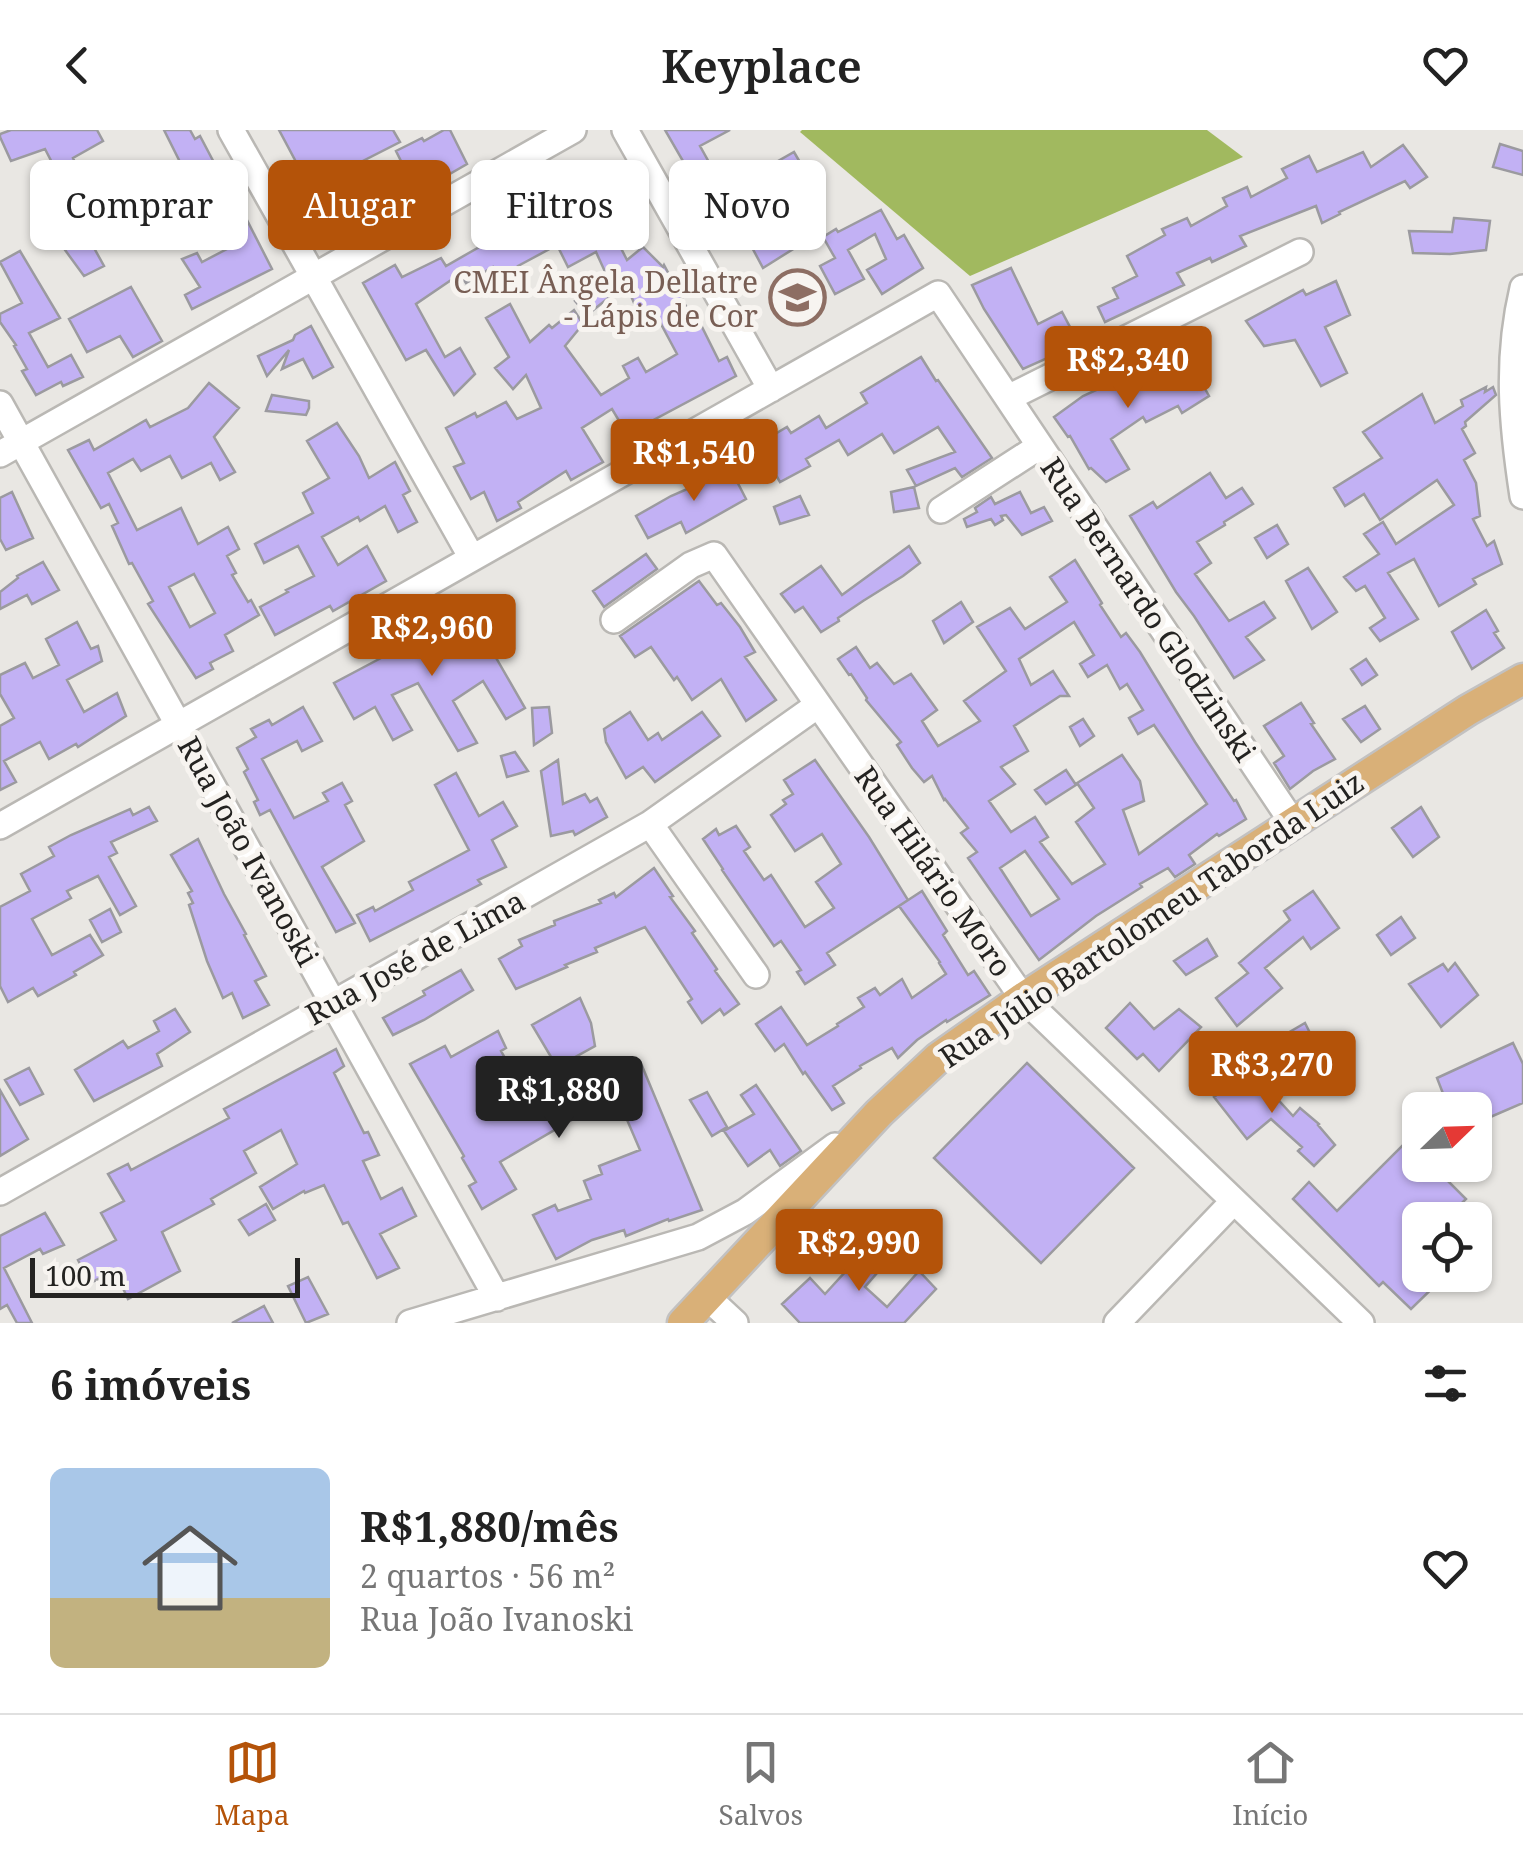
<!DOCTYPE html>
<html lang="pt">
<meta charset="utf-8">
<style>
:root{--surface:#fff;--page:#f2f2f2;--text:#222;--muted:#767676;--line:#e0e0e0;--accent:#b45309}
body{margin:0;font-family:"Noto Serif",serif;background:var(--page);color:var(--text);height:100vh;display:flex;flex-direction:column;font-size:38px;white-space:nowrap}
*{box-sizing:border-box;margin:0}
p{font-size:32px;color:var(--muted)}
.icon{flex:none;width:55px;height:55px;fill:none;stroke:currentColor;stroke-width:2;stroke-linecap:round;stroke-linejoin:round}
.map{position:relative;height:1193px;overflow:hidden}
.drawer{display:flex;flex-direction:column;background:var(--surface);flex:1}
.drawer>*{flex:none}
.hud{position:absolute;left:30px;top:30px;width:1000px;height:90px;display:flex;gap:20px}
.needle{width:65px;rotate:67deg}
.buttons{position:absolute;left:1402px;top:962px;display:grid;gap:20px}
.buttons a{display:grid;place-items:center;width:90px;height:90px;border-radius:15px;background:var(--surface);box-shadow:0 2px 8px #0004;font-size:50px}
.scale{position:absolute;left:30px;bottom:25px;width:270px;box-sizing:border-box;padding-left:10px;border:5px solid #242321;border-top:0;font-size:28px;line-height:35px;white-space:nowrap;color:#242321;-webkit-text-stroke:8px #f7f4f0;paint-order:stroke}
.price{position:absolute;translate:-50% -85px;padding:0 22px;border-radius:10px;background:var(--accent);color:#fff;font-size:32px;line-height:65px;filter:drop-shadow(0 2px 5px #0008)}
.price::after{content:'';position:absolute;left:50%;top:60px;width:30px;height:22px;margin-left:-15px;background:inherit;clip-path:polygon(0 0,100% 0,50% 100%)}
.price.selected{background:#222;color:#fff}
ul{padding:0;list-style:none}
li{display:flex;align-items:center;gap:30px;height:250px;padding:0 50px}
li+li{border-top:2px solid var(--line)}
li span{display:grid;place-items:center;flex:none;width:280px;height:200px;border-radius:15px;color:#555}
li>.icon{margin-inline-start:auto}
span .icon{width:120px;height:120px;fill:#fffc;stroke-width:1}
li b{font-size:42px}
h2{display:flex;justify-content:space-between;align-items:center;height:120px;padding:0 50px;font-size:42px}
.chip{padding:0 35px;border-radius:15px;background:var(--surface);box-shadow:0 2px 8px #0004;font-size:35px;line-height:90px}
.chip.selected{background:var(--accent);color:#fff}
header{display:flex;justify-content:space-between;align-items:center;height:130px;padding:0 50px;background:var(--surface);font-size:45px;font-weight:600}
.tabs{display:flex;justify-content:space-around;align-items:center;height:140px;border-top:2px solid var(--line);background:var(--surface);font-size:28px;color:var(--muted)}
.tabs a{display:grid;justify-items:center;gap:5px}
.tabs .selected{color:var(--accent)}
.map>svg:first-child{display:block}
.forest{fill:#a1b95f}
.building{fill:#c2b1f4;stroke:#9b9a9f;stroke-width:2.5;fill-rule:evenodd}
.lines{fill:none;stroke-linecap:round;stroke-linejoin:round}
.minor-casing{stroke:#bab8b4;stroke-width:30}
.major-casing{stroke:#c2c1c1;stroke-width:35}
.minor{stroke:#fff;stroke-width:25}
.major{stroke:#d9b078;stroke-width:30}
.labels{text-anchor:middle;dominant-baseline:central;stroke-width:10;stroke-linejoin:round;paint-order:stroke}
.education-label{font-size:30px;fill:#785e54;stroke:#f7f4f0;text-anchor:end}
.street-label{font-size:30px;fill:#242321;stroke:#f7f4f0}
</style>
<header><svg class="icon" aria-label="back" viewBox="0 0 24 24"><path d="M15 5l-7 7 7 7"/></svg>Keyplace<svg class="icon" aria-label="heart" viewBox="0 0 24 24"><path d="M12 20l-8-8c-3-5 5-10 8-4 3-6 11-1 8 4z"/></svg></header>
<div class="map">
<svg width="1523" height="1193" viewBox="0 0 1523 1193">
<rect width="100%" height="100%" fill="#e9e7e3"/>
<path class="forest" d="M802,0H1207L1243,27L970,146L800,2Z"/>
<path class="building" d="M11,0H97L103,11L73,28L76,35L58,44L45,19L11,31L0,7V4Z
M164,0H190L195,9L200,6L219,42L222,41L272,139L192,179L185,165L200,157L182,129L197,123L202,132L227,119L205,76L154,102L141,77L189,50Z
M279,0H393L400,12L357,34L374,62L357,70L366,84L334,103Z
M444,0H450L467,34L441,49L439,45L414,57L396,21L422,8L424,11Z
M665,0H730L700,16L725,61L794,22L808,46L812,45L824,66L796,81L779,54L722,89L702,55L698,57Z
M1500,14L1523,21V45L1493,37Z
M1403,15L1427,47L1410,58L1405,51L1339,82L1340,84L1322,93L1316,76L1240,106L1246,116L1212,132L1210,128L1177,143L1184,155L1105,192L1098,177L1118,168L1113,158L1137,146L1127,126L1165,105L1162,99L1187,88L1191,96L1227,76L1223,68L1247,57L1251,67L1287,48L1282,39L1309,26L1317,42L1363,22L1371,37Z
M607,32L630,70L606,82L585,43Z
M548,63L565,95L570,93L575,104L606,89L627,130L643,117L663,137L664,135L696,195L700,193L719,231L727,227L736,246L627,304L612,279L582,298L603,332L571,350L566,341L518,372L521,378L497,391L484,362L471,369L454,337L464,333L446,298L475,283L477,287L506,272L517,289L541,278L526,245L513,259L495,238L509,227L486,188L510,174L530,212L549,195L552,198L574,180L583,194L565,216L601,265L629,248L623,236L638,228L646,242L677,224L654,181L640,187L626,154L587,185L575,171L607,146L596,122L568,137L557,115L518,136L524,149L506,160L493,137L466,153L460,144L416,174L445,227L460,218L475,244L454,265L426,220L406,230L363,153L395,135L402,147L441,128L446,136L481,116L475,106L501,92L499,88Z
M881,80L897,109L904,105L923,138L882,164L867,140L886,129L875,104L848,120L864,149L835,164L820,136L835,128L823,107L836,99L838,102Z
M1454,88L1490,91L1486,120L1450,124L1413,123L1409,101L1452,102Z
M782,91L798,116L763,138L748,110Z
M88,107L104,136L84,146L65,120Z
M20,121L60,188L29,203L48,237L71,225L83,247L63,256L61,252L36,265L22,241L27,239L14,216L16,215L0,192V184L22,173L0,132Z
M1011,138L1038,194L1062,182L1079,214L1023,239L984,179L972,155Z
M1336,151L1350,185L1325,197L1347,243L1321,256L1295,210L1264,216L1246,191L1303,160L1306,165Z
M131,157L162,211L133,227L120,206L87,222L69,189Z
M311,196L333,237L313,248L303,229L282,239L289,220L267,246L258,226L293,210L295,205Z
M1185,223L1209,266L1182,283L1178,276L1146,292L1143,287L1111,309L1129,339L1106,352L1091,338L1089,339L1070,306L1068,307L1054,287L1083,266L1120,249L1121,252L1151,238L1153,240Z
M921,227L936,251L938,250L992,328L962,347L955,338L916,356L907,340L955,322L938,297L894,323L882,304L848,325L839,310L806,329L810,336L780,352L758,314L787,297L791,303L819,286L826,298L867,273L861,263Z
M209,253L239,278L214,307L235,342L220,350L211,333L182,348L170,326L141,341L133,329L108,343L137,400L181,378L198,414L228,397L239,419L227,426L236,443L232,445L248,472L251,470L259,485L225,505L233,521L210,533L213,539L196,548L148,474L153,471L132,433L129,434L112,396L118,393L109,374L101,378L68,320L89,310L94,320L146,290L150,297L188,278ZM194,444L215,483L190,497L169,457Z
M1486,257L1485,262L1493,257L1496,265L1465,292L1466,296L1462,299L1475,323L1464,330L1476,353L1480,386L1473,389L1487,416L1494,411L1502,434L1473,449L1476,454L1439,476L1414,429L1388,443L1418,489L1380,511L1370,498L1385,488L1365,456L1356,461L1344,447L1379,424L1364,404L1383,392L1396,414L1454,375L1437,350L1380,390L1364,364L1345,376L1334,358L1382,328L1363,302L1422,264L1435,293L1463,276L1461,270Z
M272,265L309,271V278L306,285L266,281Z
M337,293L359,326L369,348L395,332L410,361L403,365L417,392L398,402L385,376L360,391L358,387L322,407L338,435L367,416L386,451L333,481L330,476L275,505L260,477L288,462L286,460L314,446L298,416L264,433L255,414L313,383L303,363L329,348L307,311Z
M729,336L746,369L686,403L681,392L648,408L636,386L671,366L701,353L699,351Z
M1210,343L1226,368L1242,358L1253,374L1224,392L1225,395L1197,412L1211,433L1195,444L1229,491L1264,472L1275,488L1246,507L1264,530L1234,548L1194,486L1176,462L1130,386L1153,372L1157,378Z
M914,357L919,378L894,382L891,362Z
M12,362L33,408L6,420L0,409V368Z
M1020,362L1031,383L1044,377L1052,391L1022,405L1006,385L1001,386L1003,390L995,395L991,389L967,397L964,389L977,382L975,378L991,367L995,374Z
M800,366L809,385L780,394L774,377Z
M1277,395L1288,414L1267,428L1255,408Z
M909,416L920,433L903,446L863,471L838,488L839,491L821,502L803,477L795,482L781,464L821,436L842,465Z
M646,424L657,439L604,477L593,461Z
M1075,430L1102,473L1100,475L1121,507L1126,503L1140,522L1195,612L1234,671L1236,670L1246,689L1219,706L1217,704L1189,725L1195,734L1175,747L1168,738L1140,754L1142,757L1096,786L1039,830L968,728L977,722L961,703L968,698L945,669L944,670L932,646L924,652L912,638L897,615L901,612L866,570L867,568L851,544L849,545L838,529L856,517L870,538L877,533L894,554L911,544L937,580L922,591L938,616L980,591L964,571L1006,541L977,497L1010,478L1025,499L1067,472L1050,447ZM1074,492L1094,525L1080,534L1088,547L1107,535L1120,559L1127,554L1143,580L1129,588L1138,604L1154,595L1207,674L1139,724L1123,680L1144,671L1140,651L1122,625L1077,653L1094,678L1076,692L1105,734L1072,754L1040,712L1048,707L1035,687L1011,702L989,671L1015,654L1001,637L1028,621L1014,596L1060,566H1069L1053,541L1031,555L1019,529ZM1025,721L1059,769L1031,786L1000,738Z
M43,432L59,460L32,474L27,465L0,479V462L18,448L17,446Z
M1308,438L1337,482L1312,499L1286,451Z
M699,451L717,475L721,473L740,497L755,522L745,527L776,570L746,591L721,549L692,570L677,547L674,550L651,517L635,527L620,506Z
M961,472L973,492L944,513L933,491Z
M1486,480L1498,501L1494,503L1504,518L1472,539L1452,502Z
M469,481L525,578L506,589L483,551L453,571L477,613L458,621L418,553L392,565L412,600L393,610L375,577L354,589L334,553L398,519L418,506Z
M77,492L91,519L98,516L102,531L67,550L84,582L117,563L126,586L78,617L76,614L49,629L40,612L4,631L16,652L0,660V596L14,588L0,564V545L25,533L33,548L59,535L46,509Z
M1366,529L1377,545L1362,555L1351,539Z
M1301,573L1314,593L1311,594L1335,629L1313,641L1290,659L1274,633L1284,626L1264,596Z
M1365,576L1380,599L1361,612L1343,589Z
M303,577L322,611L302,621L297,611L262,629L294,688L328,671L323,663L342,653L352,671L345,675L364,711L322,737L355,793L336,802L270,680L260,685L254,672L258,670L244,642L248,639L237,618L256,607L251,599L269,590L272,595Z
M549,577L552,603L534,615L532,578Z
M630,582L648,610L658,603L662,610L702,582L720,606L655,652L643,637L626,648L606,612L604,599Z
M1083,589L1094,606L1080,616L1070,597Z
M515,622L528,641L507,647L501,626Z
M558,630L563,674L585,664L590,672L597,668L607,687L575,705L573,701L551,706L541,641Z
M815,630L869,707L908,770L827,823L835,835L805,854L797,842L801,840L781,811L774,816L722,740L723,739L703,709L716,699L719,705L736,696L750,717L744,721L764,750L771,745L805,797L834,778L816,752L841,734L822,704L795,721L771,685L786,674L783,670L793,664L784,650Z
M1066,640L1076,655L1046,674L1035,660Z
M456,643L479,686L503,672L517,696L492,710L506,737L478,750L481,754L370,811L357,785L373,777L375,781L413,760L409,752L469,720L435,655Z
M149,677L157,691L111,712L117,723L109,727L136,776L120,785L98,746L67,761L71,768L32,789L52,825L90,805L103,825L74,842L76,845L38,866L33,858L8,872L0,856V777L30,761L21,744L54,726L49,717L71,705L130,679L133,685Z
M1421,677L1439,707L1413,727L1392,698Z
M198,709L224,764L246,804L244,805L266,846L255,851L269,875L243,888L232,863L223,868L207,831L189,775L193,773L188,763L192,761L171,725Z
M654,738L673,766L670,767L695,801L692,803L717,839L715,841L739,874L724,885L720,879L702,893L688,872L692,869L645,797L595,818L597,822L565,835L567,837L516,859L499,829L522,816L519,810L555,795L554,791L601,773L599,770L614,763L616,767Z
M922,761L947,801L943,805L968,845L974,841L990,865L947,892L946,890L917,910L898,928L892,918L860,936L861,938L833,956L844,973L832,980L805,942L803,944L784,914L775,921L756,894L781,877L807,915L838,896L837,894L864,877L858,868L875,858L880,865L902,849L912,868L946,844L939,833L940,832L899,776Z
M1313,761L1339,798L1311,819L1303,807L1265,838L1282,858L1237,896L1216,868L1248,843L1239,833L1290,790L1284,781Z
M110,779L121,802L102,812L90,790Z
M1401,787L1415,808L1391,825L1377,805Z
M1207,809L1217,826L1186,845L1174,831Z
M1455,833L1478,865L1441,897L1409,854L1443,834L1448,841Z
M461,840L473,860L424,890L393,905L383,888L425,865L423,861Z
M580,868L591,893L595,916L557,937L532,895Z
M1130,873L1154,899L1179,879L1201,897L1159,941L1143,924L1137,929L1106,898Z
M175,879L190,902L157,924L162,936L94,971L75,940L123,911L128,918L159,901L154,891Z
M1305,893L1313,909L1290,924L1281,907Z
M498,901L506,918L501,921L521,956L507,964L511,972L640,931L702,1080L669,1091L668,1089L626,1106L624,1100L592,1110L556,1129L533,1085L555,1075L558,1081L591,1069L584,1051L602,1044L599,1036L640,1020L616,964L500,1032L516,1059L482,1079L469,1056L476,1052L462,1028L464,1026L410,934L445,916L451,927Z
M1513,913L1523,934V973L1488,988L1479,967L1449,979L1437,948Z
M336,919L344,936L334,943L364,1003L368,1002L379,1025L363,1031L381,1069L402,1058L416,1086L380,1104L399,1138L377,1148L348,1092L343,1094L324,1055L305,1063L304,1061L273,1079L260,1057L297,1034L281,1000L244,1021L256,1043L211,1069L214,1074L162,1102L180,1141L128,1169L115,1141L90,1153L78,1130L116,1110L101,1083L124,1071L108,1044L128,1034L131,1040L229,988L224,979Z
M1027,933L1134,1038L1041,1133L934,1028Z
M29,938L43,964L20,975L5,950Z
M1250,939L1293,986L1300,978L1319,994L1318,995L1335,1015L1314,1036L1298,1021L1302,1017L1271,989L1247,1009L1214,967Z
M756,955L801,1021L780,1036L770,1020L748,1036L724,1001L754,984L741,965Z
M0,960L28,1009L0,1026Z
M707,962L727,997L712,1006L690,970Z
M1408,1010L1420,1023V1035H1432L1466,1069L1445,1090H1420V1145H1446L1411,1179L1383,1152L1379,1156L1293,1069L1309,1052L1337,1081Z
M266,1074L275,1090L249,1105L239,1090Z
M45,1083L64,1115L43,1124L40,1119L4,1138L32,1193H17L7,1175L0,1179V1106Z
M880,1104L896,1121L865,1157L887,1177L919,1141L936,1159L904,1193H800L782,1174L810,1148L825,1164Z
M308,1147L328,1184L306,1193L288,1156Z
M264,1176L273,1193H232Z"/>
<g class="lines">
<defs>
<path id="minor" d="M231,0L472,428
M625,0L771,259
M1523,158C1506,230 1512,294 1523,366
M1008,268L1300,122
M0,274L497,1168
M0,324L573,0
M941,380L1040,316
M614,490L691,435L714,425L1023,868L1361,1193
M650,694L756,845
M0,696L938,164L1293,693
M0,1062L650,694L818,575
M707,1167L735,1193
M410,1193L698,1107L745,1082L835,1016
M1117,1193L1234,1071"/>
<path id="major" d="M683,1193L879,983L938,928L1023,868L1468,580L1523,549"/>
</defs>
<use href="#minor" class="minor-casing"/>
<use href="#major" class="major-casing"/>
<use href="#minor" class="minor"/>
<use href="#major" class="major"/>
</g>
<defs>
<symbol id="school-ring" viewBox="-11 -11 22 22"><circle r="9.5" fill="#f7f4f0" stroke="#8d6e63" stroke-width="1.5"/><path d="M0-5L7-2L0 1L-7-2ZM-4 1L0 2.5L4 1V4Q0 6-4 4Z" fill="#8d6e63"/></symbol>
</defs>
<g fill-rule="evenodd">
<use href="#school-ring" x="766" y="136" width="63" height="63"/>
</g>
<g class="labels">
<g class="education-label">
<text x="758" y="151">CMEI Ângela Dellatre<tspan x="758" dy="34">- Lápis de Cor</tspan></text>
</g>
<g class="street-label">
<text transform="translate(1149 479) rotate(56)">Rua Bernardo Glodzinski</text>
<text transform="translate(249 721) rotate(61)">Rua João Ivanoski</text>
<text transform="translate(934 741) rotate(55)">Rua Hilário Moro</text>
<text transform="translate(1151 789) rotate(-34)">Rua Júlio Bartolomeu Taborda Luiz</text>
<text transform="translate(415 827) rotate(-29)">Rua José de Lima</text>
</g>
</g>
</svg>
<div class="buttons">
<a><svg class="needle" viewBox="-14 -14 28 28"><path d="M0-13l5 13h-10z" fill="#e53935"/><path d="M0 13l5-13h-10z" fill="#767676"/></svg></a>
<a><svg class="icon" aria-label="locate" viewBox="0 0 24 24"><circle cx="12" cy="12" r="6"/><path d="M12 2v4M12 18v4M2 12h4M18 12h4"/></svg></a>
</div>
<div class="scale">100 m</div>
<b class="price" style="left:1128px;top:281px">R$2,340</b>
<b class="price" style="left:694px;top:374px">R$1,540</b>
<b class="price" style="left:432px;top:549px">R$2,960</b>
<b class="price" style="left:1272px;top:986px">R$3,270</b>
<b class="price selected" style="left:559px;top:1011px">R$1,880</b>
<b class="price" style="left:859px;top:1164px">R$2,990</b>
<div class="hud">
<a class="chip">Comprar</a>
<a class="chip selected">Alugar</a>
<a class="chip">Filtros</a>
<a class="chip">Novo</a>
</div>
</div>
<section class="drawer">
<h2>6 imóveis<svg class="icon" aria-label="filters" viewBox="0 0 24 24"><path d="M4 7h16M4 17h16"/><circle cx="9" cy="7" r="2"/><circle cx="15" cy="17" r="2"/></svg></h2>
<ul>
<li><span style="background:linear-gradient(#a9c7e8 65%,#c2b280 0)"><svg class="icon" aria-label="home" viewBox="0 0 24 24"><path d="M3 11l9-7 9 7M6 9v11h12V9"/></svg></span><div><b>R$1,880/mês</b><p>2 quartos · 56 m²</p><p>Rua João Ivanoski</p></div><svg class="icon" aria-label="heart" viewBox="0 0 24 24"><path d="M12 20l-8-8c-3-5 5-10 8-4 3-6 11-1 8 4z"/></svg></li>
</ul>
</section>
<nav class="tabs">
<a class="selected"><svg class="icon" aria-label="map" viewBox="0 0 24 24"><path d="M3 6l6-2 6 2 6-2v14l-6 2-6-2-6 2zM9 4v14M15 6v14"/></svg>Mapa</a>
<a><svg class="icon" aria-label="saved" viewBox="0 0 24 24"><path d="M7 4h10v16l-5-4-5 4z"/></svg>Salvos</a>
<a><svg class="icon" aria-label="home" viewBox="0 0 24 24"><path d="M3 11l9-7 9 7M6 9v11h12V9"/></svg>Início</a>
</nav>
